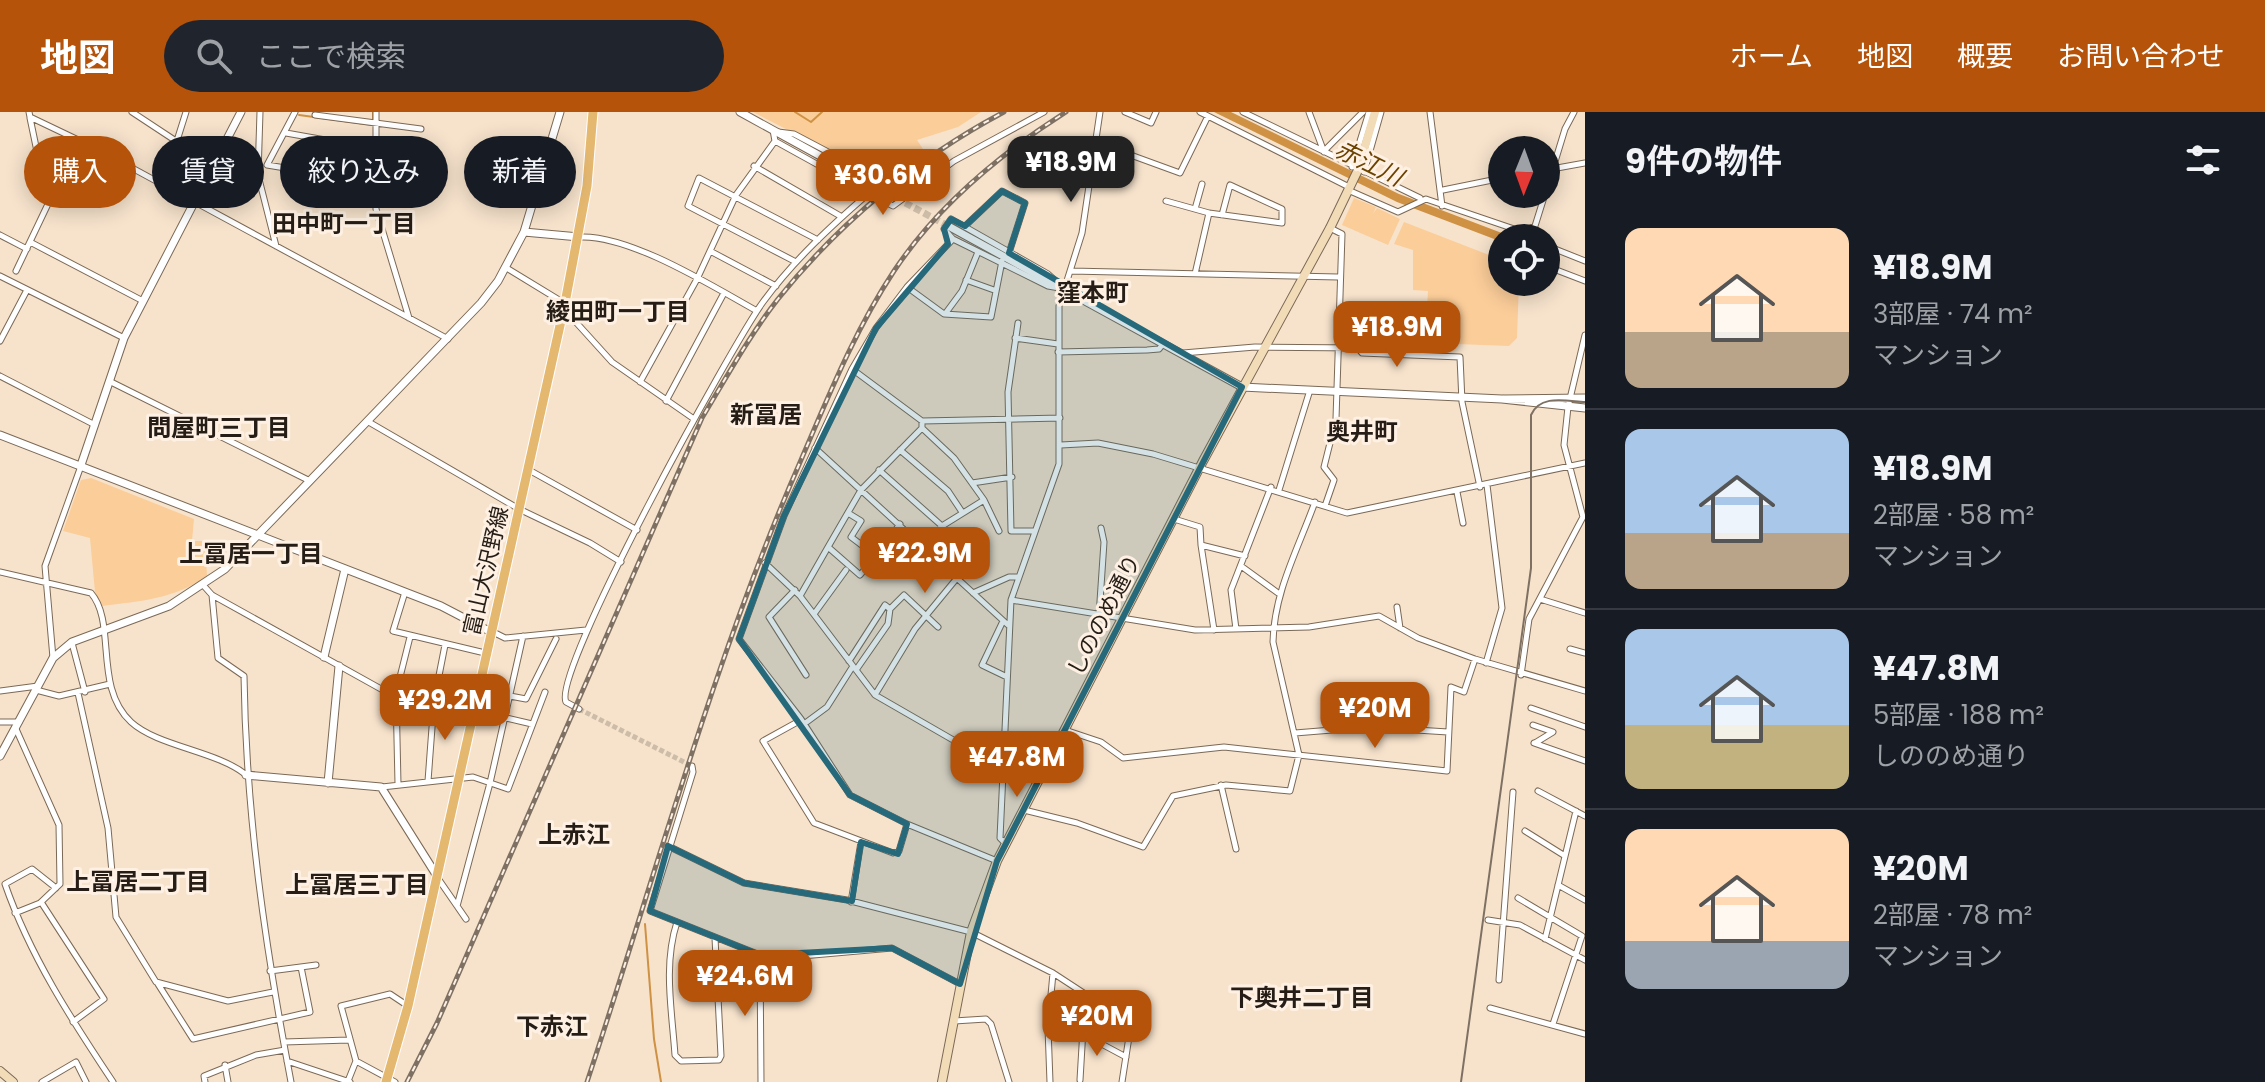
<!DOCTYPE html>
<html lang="ja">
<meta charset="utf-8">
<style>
:root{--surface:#171b24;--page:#20242c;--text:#f1f3f6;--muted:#9ea1a6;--line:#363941;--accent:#b45309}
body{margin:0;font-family:Poppins,"Noto Sans JP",sans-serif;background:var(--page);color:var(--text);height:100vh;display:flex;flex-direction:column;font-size:30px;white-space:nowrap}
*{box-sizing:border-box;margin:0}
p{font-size:26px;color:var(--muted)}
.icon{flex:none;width:44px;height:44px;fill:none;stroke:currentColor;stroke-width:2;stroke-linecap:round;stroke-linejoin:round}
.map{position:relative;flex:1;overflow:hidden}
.side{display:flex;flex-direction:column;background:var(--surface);width:680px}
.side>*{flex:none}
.guide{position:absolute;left:24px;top:24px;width:760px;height:72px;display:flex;gap:16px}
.needle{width:52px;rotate:181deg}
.fabs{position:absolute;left:1488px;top:24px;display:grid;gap:16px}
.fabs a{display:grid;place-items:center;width:72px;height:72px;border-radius:50%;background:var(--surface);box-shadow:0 4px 20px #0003;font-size:40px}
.price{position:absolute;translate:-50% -68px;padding:0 18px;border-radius:16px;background:var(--accent);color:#fff;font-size:26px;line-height:52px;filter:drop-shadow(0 2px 4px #0008)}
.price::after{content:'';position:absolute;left:50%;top:48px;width:24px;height:18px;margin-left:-12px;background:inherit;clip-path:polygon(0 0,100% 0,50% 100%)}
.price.selected{background:#222;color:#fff}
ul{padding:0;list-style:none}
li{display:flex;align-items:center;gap:24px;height:200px;padding:0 40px}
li+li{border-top:2px solid var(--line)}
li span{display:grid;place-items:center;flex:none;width:224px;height:160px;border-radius:16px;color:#555}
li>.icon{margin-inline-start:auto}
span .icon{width:96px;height:96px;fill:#fffc;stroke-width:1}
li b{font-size:34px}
h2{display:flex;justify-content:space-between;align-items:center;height:96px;padding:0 40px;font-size:34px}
.chip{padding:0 28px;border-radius:36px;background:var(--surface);box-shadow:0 4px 20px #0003;font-size:28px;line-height:72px}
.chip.selected{background:var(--accent);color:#fff}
header{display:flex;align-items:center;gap:48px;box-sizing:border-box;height:112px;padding:0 40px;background:var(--accent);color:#fff}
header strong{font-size:38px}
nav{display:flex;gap:44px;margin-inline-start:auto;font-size:28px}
.search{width:560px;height:72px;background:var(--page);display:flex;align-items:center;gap:20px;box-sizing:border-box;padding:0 28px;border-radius:44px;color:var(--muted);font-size:30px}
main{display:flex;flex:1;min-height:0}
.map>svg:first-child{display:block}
.green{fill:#fbcd99}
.water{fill:#cf9143}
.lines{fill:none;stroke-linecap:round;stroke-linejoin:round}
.stream{stroke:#cf9143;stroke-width:2}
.minor-tunnel{stroke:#cdbca8;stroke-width:5;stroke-dasharray:5 2.5;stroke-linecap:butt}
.tertiary-tunnel{stroke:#cdbca8;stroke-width:7;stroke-dasharray:7 3.5;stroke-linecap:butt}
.minor-casing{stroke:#7b6956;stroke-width:7}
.tertiary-casing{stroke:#7b6956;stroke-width:9}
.secondary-casing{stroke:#7b6956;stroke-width:10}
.primary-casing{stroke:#fff;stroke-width:11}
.minor{stroke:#fff;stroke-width:5}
.tertiary{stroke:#fff;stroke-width:7}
.secondary{stroke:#f2dcb8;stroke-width:8}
.primary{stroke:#e5b870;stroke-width:9}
.tram{stroke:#7e7163;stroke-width:2}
.rail-casing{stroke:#7e7163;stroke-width:5}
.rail{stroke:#fef1e4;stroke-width:2;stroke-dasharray:6;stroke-linecap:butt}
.marked{fill:#26697b;fill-opacity:0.2;stroke:#26697b;stroke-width:6;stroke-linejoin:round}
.labels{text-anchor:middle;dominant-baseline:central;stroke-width:6;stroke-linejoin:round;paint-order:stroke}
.street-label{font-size:22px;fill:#261e16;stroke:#fef1e4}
.water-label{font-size:24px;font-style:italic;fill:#6b4200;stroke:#fef1e4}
.neighbourhood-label{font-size:24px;font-weight:bold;fill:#261e16;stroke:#fef1e4}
</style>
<header>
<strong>地図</strong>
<div class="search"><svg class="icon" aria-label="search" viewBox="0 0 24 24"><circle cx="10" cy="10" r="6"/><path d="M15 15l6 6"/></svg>ここで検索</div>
<nav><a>ホーム</a><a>地図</a><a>概要</a><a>お問い合わせ</a></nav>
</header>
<main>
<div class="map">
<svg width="1585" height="970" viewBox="0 0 1585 970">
<rect width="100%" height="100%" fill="#f7e3cc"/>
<path class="green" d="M753,0H981L958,15L917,28L923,37L881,66Z
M1354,86L1376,95L1373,102L1377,96L1400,107L1388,133L1342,113Z
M1404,110L1502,148V170H1519L1517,226L1509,234L1430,231L1425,226L1428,179L1413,178V138L1394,132Z
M91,366L194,407L192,429H205L207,464C174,487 141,489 102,494L95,480L90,426L63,419L81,368Z"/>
<path class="water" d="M1214,0H1231L1399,82L1515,126H1502V130L1397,90Z"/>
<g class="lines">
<path class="stream" d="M795,0L811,10L822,0
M299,3L373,13
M373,7V0
M645,812L654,927L661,970"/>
<path class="minor-tunnel" d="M579,597L692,654"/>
<path class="tertiary-tunnel" d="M896,86L950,115"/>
<defs>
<path id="minor" d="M29,0L30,5L97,37L448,227
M132,0L176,29
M260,0L258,63L276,134
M295,0L267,53L376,71
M376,0V97L409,206
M1125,0L1151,11L1156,0
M1200,0L1349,75
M1243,0L1420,86
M1309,0L1324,40
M1430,0L1442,94
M315,3L421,17
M773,18L775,29L869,81
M778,20L794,22L906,81
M286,21L376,37
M1095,30L1180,61L1208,4
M1324,39L1363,0
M754,54L842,105
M1352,55L1369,0
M1546,58L1585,51
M1364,60L1381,0
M163,73L186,0
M1348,78L1398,100L1426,87L1523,120L1535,114L1545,82
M1443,78L1502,66
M1546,79L1565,17L1574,0
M1166,89L1209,101
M1195,97L1202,72
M951,107L1048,162L1065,177L1048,174L953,127L944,117Z
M965,114L1002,79L1025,91L1009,141
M0,123L27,137
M579,125C629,122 712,174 757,199
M953,127L907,175L876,216L852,257L784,404L739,527L801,607L850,683L907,712L997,749
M30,130L143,189
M1555,137L1585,149
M710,139L776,174
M796,150L688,94L699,66L818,128
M1546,154L1585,169
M505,155L564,191
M16,159L48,92L30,6
M1071,159L1338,165
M1195,162L1209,101L1282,111V97L1230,73L1222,103
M0,164L124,226
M966,168L994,178
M907,175L944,202L991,205L1002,149
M564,197L612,250L694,307
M945,202L962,179L978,140
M1018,211L1008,280L1011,419H1035
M1015,226L1058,232
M0,229L27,178
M1058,240L1147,238L1159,237L1163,232
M1183,241L1255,235L1358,236L1362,241L1460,245L1462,290L1480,375
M852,257L922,309L1060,306
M0,264L95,313
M109,269L308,368
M640,270L697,167L736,83L775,29
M666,289L724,181
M367,309L519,397L590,431L621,450
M922,316L954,346L984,388L942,414L923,432
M1061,333L1098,331L1153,342L1347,401L1585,351
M815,336L1008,513
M900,338L948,379L962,400
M529,358L637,418
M879,358L942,414
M972,371L1012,365
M1279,378L1310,278
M1457,380L1463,411
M984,388L999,419
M1325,394L1334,368L1324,355L1336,307L1342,122L1330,116
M848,401L861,409L851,425L876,444L860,463L828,435L861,378L922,316V309
M1174,407L1200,415L1201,433L1245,444
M1201,433L1214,518
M876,444L900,412
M936,446L970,432
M765,451L800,484L875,583L981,644L1004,651
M1241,454L1278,481
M0,460L91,481C117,511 93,575 131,610C157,634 216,639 245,662
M203,473L212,483L381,577L532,612
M795,478L769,505L806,563
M405,480L393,519L485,541
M973,481L1009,465H1019
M212,483L218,546L244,564C246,703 265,833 291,970
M800,484L828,435
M1540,487L1585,501
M1011,488L1195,518L1309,515L1379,504L1418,526L1475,547L1585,579
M1397,495L1400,516
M814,502L846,458
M1099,504L1104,430L1101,416
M1003,509L982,553L1007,565
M1236,517L1231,478L1271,375
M493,520L505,526L586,518
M72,531L85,580
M1570,537L1585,541
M53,546L45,454L81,354
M849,549L885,493L890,497
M1486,551L1502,496L1487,373
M856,558L888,512L890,497L904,483L938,515
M1521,563L1529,507L1583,405L1564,333L1568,295L1585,223
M36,578L59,584L110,572
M0,579L38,574
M78,581L108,716L116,805L156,870L228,889L273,880
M875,583L915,517L957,466
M510,584L526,587L556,527
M1531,596L1585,615
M579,597L566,590C551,561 733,231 763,190C793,149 831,114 869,81L893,94L954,49L1044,0
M801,608L763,629L814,711L893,741L899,739L907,712
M0,610H19
M804,612L827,595L853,554
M1533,613L1553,620L1535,631
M1065,618L1101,630L1123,646L1224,635L1447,659L1451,575L1464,580L1475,547
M1295,621L1369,615L1448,620
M1534,631L1585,649
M692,654L693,660L650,799L760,843L802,844L892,836L960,872
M428,669L434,589L445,533
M398,672L396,581L410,525
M1221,673L1236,737
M382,675L473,665L508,677L545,580
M1538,679L1585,704
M1024,698L1077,711L1143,735L1173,684L1226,673L1290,679L1299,643L1273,530C1274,480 1298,437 1315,390
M1525,719L1565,744
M1005,731L1000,726L1011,488L1059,352V194L1082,121L1100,0
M668,734L744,771L847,788L971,820L1053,861L1131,912L1122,970
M437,765L466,807
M1558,773L1585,788
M56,776L32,757L5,772C30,844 71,907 113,970
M1518,786L1582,824L1553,912
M41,790L104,887L73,910
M851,790L861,730
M457,794L490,671L523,524
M15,801L40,791L60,772L59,713L16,617
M1488,808L1520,813L1585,848
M677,810C663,853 672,899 675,943L681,949L719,948L721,944L715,826
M1545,827L1576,699
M760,843L761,970
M270,859L316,853
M1499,868L1513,680
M158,872L193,927L310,900L301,855
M1490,896L1585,922
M954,909L986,907L991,912L1009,970
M1083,922L1126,945
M284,930L349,928
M287,949L350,970
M356,949L395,970
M225,953L228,970
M1080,968L1083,917L1099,891
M348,969L356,949L341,894L390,882L408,894
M42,970L76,950L86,970
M205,970L204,964L256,943L285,938
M1050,970L1048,916L1053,861"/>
<path id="tertiary" d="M740,0L895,85
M950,115L1242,275L1502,287L1585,296
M524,120L579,125
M1504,287L1585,286
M0,323L441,494L491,520
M81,353L124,226L241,0
M324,545L345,457
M0,644L53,546L72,530L169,494L225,457L481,191L498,169L524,120L560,0
M246,663L381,675L437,764
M328,671L339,554"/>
<path id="secondary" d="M0,959L13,970
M942,970L971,820L997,749L1203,349L1330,116L1358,58L1375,0"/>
<path id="primary" d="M386,970L408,894L565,191L587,74L593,0"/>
</defs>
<use href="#minor" class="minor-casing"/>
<use href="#tertiary" class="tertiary-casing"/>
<use href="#secondary" class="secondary-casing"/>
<use href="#primary" class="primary-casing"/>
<use href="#minor" class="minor"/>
<use href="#tertiary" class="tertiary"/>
<use href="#secondary" class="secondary"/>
<use href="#primary" class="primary"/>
<path class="tram" d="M1461,970L1531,456V303C1540,282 1566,289 1585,290"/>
<defs>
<path id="rail" d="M407,970L437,911L702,306C726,266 749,224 778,187C839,111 917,46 1004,0
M587,970C656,762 713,549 801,348C829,283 855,218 894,159C938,93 1000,42 1066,0"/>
</defs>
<use href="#rail" class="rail-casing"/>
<use href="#rail" class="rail"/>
</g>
<path class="marked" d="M1002,79L1025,91L1009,141L1242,275L997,749L960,872L892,836L760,843L650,799L668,734L744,771L852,789L861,730L898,742L907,712L850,683L739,527L784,404L876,216L948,132L944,117L951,107L965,114Z"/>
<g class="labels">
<g class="street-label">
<text transform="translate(486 459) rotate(-77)">富山大沢野線</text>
<text transform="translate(1104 503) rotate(-63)">しののめ通り</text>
</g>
<g class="water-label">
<text transform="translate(1369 51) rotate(26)">赤江川</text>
</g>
<g class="neighbourhood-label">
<text x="344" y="111">田中町一丁目</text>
<text x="1093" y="180">窪本町</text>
<text x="618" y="199">綾田町一丁目</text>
<text x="766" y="302">新冨居</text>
<text x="219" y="315">問屋町三丁目</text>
<text x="1362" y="319">奥井町</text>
<text x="251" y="441">上冨居一丁目</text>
<text x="574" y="722">上赤江</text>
<text x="138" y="769">上冨居二丁目</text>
<text x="357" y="772">上冨居三丁目</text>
<text x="1302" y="885">下奥井二丁目</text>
<text x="552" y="914">下赤江</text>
</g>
</g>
</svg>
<div class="fabs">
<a><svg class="needle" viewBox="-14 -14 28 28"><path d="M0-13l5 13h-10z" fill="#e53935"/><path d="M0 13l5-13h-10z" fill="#9ea1a6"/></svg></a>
<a><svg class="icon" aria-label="locate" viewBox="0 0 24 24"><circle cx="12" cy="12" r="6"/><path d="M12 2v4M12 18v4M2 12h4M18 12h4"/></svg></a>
</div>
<b class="price selected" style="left:1071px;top:92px">¥18.9M</b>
<b class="price" style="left:883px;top:105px">¥30.6M</b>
<b class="price" style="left:1397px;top:257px">¥18.9M</b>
<b class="price" style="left:925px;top:483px">¥22.9M</b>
<b class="price" style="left:445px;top:630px">¥29.2M</b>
<b class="price" style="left:1375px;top:638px">¥20M</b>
<b class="price" style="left:1017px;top:687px">¥47.8M</b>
<b class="price" style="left:745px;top:906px">¥24.6M</b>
<b class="price" style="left:1097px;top:946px">¥20M</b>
<div class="guide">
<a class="chip selected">購入</a>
<a class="chip">賃貸</a>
<a class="chip">絞り込み</a>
<a class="chip">新着</a>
</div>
</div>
<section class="side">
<h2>9件の物件<svg class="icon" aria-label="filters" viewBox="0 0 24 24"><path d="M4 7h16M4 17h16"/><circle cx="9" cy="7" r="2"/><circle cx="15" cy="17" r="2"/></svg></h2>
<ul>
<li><span style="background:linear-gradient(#ffd9b3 65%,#b9a48a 0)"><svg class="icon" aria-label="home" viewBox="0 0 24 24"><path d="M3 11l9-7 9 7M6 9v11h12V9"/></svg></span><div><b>¥18.9M</b><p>3部屋 · 74 m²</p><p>マンション</p></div></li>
<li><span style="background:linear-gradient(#a9c7e8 65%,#b9a48a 0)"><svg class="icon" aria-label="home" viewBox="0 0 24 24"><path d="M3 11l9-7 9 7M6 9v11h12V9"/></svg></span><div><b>¥18.9M</b><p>2部屋 · 58 m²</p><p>マンション</p></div></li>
<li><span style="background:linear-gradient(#a9c7e8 60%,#c2b280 0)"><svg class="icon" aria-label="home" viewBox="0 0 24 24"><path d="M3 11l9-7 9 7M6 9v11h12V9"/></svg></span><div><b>¥47.8M</b><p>5部屋 · 188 m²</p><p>しののめ通り</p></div></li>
<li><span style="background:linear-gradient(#ffd9b3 70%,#9aa5b1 0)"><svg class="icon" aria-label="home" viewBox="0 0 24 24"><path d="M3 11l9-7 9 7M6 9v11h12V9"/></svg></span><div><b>¥20M</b><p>2部屋 · 78 m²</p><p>マンション</p></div></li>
</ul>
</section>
</main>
